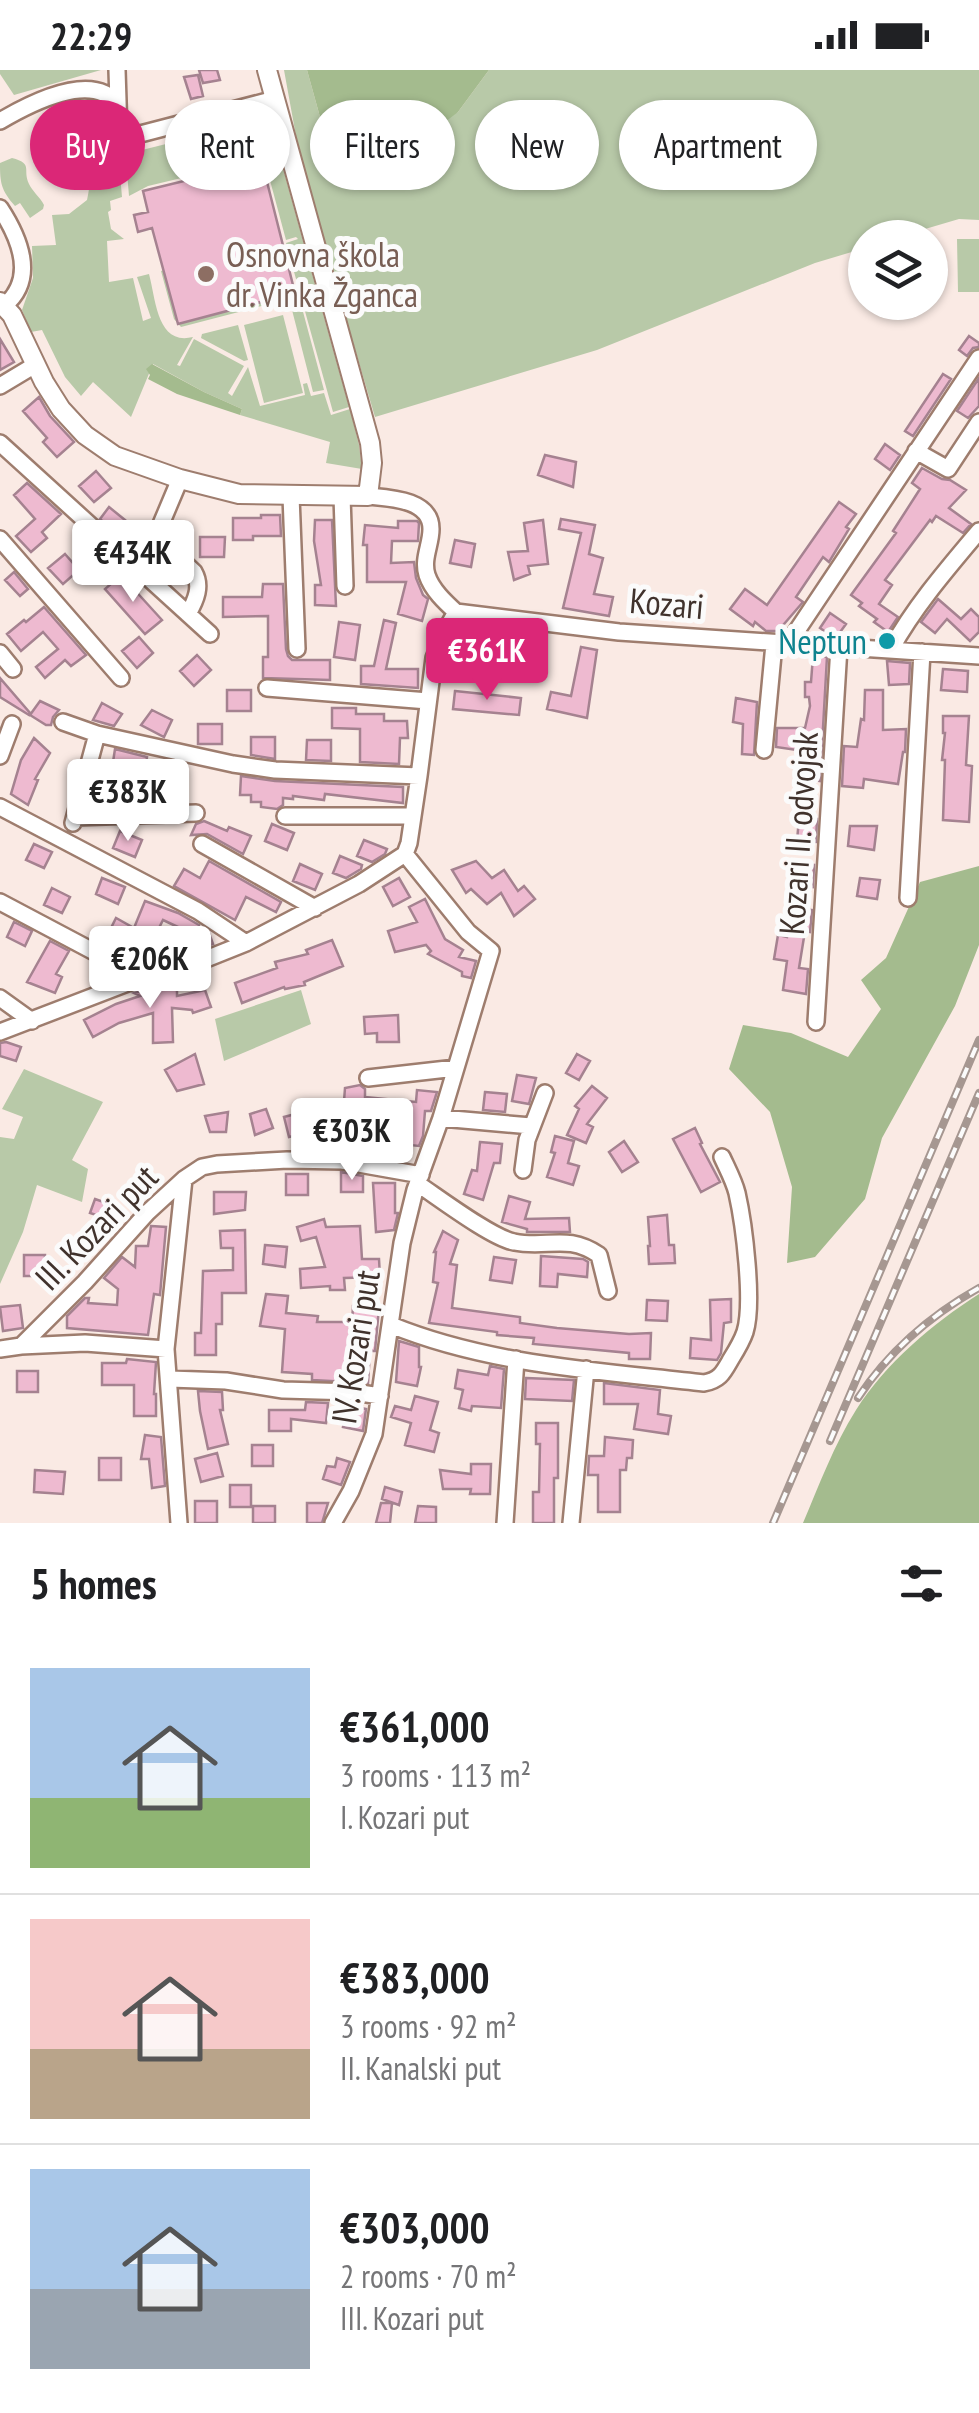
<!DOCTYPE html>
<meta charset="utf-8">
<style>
:root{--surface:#fff;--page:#f2f2f2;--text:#202124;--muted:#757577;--line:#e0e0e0;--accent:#db2777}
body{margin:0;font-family:"PT Sans Narrow",sans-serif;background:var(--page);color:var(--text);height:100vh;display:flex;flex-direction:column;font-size:38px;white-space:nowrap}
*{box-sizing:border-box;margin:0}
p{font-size:32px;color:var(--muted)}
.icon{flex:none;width:55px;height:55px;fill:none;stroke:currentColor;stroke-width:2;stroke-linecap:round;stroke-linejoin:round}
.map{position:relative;height:1453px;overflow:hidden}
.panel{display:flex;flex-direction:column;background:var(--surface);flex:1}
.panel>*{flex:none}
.guide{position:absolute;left:30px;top:30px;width:920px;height:90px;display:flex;gap:20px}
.controls{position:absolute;left:848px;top:150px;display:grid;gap:20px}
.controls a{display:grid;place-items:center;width:100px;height:100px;border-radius:50%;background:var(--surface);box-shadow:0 2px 8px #0004;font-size:50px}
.price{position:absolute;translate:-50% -85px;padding:0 22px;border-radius:10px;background:#fff;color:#222;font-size:32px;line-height:65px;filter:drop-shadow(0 2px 5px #0008)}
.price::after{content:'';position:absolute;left:50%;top:60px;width:30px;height:22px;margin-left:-15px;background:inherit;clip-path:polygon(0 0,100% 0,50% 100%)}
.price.current{background:var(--accent);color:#fff}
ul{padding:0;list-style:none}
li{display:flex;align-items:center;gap:30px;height:250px;padding:0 30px}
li+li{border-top:2px solid var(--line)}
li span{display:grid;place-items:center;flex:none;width:280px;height:200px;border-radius:0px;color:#555}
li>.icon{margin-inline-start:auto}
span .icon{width:120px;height:120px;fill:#fffc;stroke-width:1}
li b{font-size:42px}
h2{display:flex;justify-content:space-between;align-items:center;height:120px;padding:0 30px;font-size:42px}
.tag{padding:0 35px;border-radius:45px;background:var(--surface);box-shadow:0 2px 8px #0004;font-size:35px;line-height:90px}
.tag.current{background:var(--accent);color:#fff}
.status{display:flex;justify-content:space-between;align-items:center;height:70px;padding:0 50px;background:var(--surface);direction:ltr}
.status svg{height:28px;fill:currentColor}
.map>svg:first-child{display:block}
.green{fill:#b8c9a8}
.forest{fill:#a4bb8e}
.building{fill:#eebad0;stroke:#a58290;stroke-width:2.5}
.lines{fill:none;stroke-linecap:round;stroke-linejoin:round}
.minor-casing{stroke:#9e7d6e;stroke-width:20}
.tertiary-casing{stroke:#9e7d6e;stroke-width:22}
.minor{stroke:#fff;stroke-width:15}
.tertiary{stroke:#fff;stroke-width:18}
.rail-casing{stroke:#a69791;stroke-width:8}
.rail{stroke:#fbfbfb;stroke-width:4;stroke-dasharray:11;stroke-linecap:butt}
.education-dot{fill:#8d6e63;stroke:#fbfbfb;stroke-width:4}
.culture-dot{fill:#0f9aa8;stroke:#fbfbfb;stroke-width:4}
.labels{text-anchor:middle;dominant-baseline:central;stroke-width:10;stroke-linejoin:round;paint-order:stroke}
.education-label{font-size:35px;fill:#785e54;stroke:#fbfbfb;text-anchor:start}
.street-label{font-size:35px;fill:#40322c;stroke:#fbfbfb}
.culture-label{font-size:35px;fill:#0d838f;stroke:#fbfbfb;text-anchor:end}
</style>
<div class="status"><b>22:29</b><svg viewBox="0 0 49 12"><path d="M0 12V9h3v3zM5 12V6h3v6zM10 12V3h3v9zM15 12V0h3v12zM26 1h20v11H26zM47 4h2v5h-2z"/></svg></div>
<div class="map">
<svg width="979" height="1453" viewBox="0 0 979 1453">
<rect width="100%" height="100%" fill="#faeae4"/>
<path class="green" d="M0,0H101L14,25L0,4Z
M284,0H307L333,94L458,42L489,0H979V150L959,149L898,167L865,168V178L815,193L597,280L375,347L302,99Z
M88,21L111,34L102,35L104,69L92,70Z
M262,40L268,44L317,222L312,223L315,234L320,233L349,337L333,342L286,173L298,169L296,167L286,170L264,88L234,95L232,91L221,94L213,61L250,52L249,42Z
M206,64L215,100L148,116L129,126L125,79L136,77L138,81Z
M118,81L122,127L110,131L111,140L108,142L111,159L124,169L107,171L109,212L133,208L143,251L151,248L137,207L149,204C156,230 157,276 193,267L177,295L180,296L194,269L244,296L228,323L232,326L248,297L260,336L305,325L303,314L307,313L311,326L324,323L331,345L350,339L359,375L362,399L326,393L330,372L240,345L242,339L204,322L153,294L131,347L93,312L81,326L65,307L42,260L31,262L22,240L33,208L32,176L56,175L52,145L69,144L87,130C94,102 83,89 118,81Z
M12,88C34,94 22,99 29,114C32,121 40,127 44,135L43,139L30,148L20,133L15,136C1,120 0,113 0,93Z
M957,169H979V222H958Z
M164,200L178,253L295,223L296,227L181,257L174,249L161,201Z
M302,238L324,320L313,322L292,240Z
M283,245L303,323L264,333L244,255Z
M238,255L248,290L244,291L201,268L202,264Z
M301,920L311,954L224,991L215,949Z
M24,999L103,1032L72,1090L88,1099L82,1132L37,1115L23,1162L0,1214V1067L14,1069L23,1047L2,1039Z"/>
<path class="forest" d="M307,0H489L458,42L385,98L333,94Z
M152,294L204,322L242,339L240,345L177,324L148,309L150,305L146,299Z
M979,796V875L955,936L882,1068L865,1129L815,1187L787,1193L792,1117L770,1042L729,999L743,955L791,963L848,987L881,939L861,910L886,888L920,812Z
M979,1224V1453H803C819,1415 834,1375 856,1340C886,1293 932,1254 979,1224Z"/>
<path class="building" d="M199,0H217L220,10L203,13Z
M198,5L203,26L191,29L184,7Z
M262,92L295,223L178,254L152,158L138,162L134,145L148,142L143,121Z
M969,266L979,273V277L973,278L967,286L959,280Z
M0,269L14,292L0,300Z
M943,304L951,309L913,366L905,361Z
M979,308V336L968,348L957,341Z
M39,327L50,346L74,372L57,387L43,372L47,368L23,341Z
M885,374L900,385L890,400L875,389Z
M545,385L576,392L573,417L538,405Z
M922,398L942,409L950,410L966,420L949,438L971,454L963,463L936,446L932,452L930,450L885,510L892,515L879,534L898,547L888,562L874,552L877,549L859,536L862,533L851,525L896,463L893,461L920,419L912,413Z
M96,401L111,418L94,432L79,416Z
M27,413L61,444L42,462L47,468L31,482L16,466L35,449L14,425Z
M839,432L856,444L846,457L849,459L829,492L823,487L796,527L803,532L778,561H766L755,552L753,556L730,539L745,519L767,535Z
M109,437L125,450L115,463L100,449Z
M261,445H280L281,466H253V470H233V448H261Z
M561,449L595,455L589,484L603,488L594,524L613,527L609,546L563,538L581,463L559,459Z
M315,450H332L336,536L315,535V515H321L314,471Z
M543,450L548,494L528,496L530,504L514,510L508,482L528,481L524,453Z
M398,451H417L419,453L418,471H392L391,493L414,492L416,508L423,525L428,529L422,551L398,544L406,512H367V475H363L365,455L398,458Z
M200,467H225L224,487H200Z
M455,470L475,474L471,497L450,493Z
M65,484L79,500L63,514L48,498Z
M14,502L28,519L20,526L5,510Z
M121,505L162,550L145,564L105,519Z
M263,514H283L286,579L288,586L292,590H330V610L263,608V587H268V546L223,547V527H262Z
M938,529L961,549L971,539L979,547V562L970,571L947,549L935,563L921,552Z
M44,537L86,585L71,596L65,590L45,608L36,597L58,579L43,562L21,581L7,564L24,550L26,552Z
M830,543L846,554L838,565H830L820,558Z
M384,550L396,553L386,599H418V618L361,614V596H374Z
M339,552L360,555L355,590L334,587Z
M505,559L530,562L527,584L502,581Z
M139,567L153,583L137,598L122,581Z
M581,577L597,580L587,648L547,639L551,622L571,626Z
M197,585L211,600L194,616L180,601Z
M813,586L827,587L820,711L800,708L804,681L776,677L777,658H805L810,636L809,627H805V612H811Z
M887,591L910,593L909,614L889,615Z
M943,599L968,601L967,622L941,620Z
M0,608L30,643L29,645L0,627Z
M227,620H251V641H227Z
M865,620H883V660L906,659L905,682H903L898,714L864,709L863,718L842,716L844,676L857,677L861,649L864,650Z
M455,621L521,628L519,645L453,639Z
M736,628L757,632L754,685L742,684L743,654L733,652Z
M40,631L59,640L53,647L51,655H46L30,645Z
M102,633L122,644L114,656L93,650Z
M332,638H356V644H384V651H407L408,668H400L399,694L360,692V659L332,658Z
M152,640L172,650L164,667L141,655Z
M943,646H969L966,695L972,696L969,752L943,750L945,690H942L945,663H943Z
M198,654H222V674H198Z
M251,667H275V689L251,685Z
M34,668L50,683L35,709L38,710L28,735L11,724L21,690Z
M307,670H331V691L306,690Z
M115,679L147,687L146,696L113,692Z
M241,706L275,711L403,717V733L325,724L324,730L293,726V729L283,728V735L277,739L261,737V732H251V725H240Z
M146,715H170V733L105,735V719H146Z
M799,748L817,749L816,772L797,771Z
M204,751L227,761L229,757L251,766L243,784L207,764L191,765L196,754Z
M272,754L294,763L287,780L265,771Z
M850,756H877L874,780L848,776Z
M120,761L142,770L135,787L113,778Z
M364,770L387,779L385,784L372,792L357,786Z
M34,774L52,782L44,798L26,790Z
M340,786L362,795L361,799L346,808L333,803Z
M209,791L281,832L276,842L246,827L235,850L174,816L184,799L200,808Z
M476,791L492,808L504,800L518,821L524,816L535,829L514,846L501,823L487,834L471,819L466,823L452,800Z
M793,793L814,795L813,817L790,814Z
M300,794L322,804L315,820L293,811Z
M102,808L125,817L118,834L96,824Z
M399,808L410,827L393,836L383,817Z
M860,808L880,810L877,829L857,826Z
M52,818L70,827L62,843L44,835Z
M425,829L445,869L463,880L459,887L476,891L471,908L462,906V902L428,884L431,881L426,875L395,882L388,861L417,852L409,837Z
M145,831L178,843L199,855L195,865L163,850L141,894L103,874L116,848L134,858Z
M791,837L812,840L810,862L805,861L799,898L808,899L806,924L783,920L787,891L774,889L778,865L787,867Z
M14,852L32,861L25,876L7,867Z
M209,863L213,874L177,886L173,876Z
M332,870L343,896L304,912L305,915L285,919L284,917L242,933L235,913L277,898L275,892L308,884L306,880Z
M50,871L69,881L56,904L62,907L55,923L27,912Z
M153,918L177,920V926L205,920L211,937L193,943L192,940L172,938L173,972L153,973V943L119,953L93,967L84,950L116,934L140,926L134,923Z
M398,945L399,972H377V963L365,964L364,947Z
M6,972L21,977L16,991L0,986V973Z
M195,984L204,1014L177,1021L165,1000Z
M577,984L590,991L579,1010L566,1003Z
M517,1005L536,1008L529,1034L512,1031Z
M360,1015L365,1019V1027L416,1032L417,1020L437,1022L431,1041H425L423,1066L419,1076L400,1074L402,1049L374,1052L372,1074L344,1071L343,1077L323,1074L324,1056L342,1057L345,1018Z
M592,1016L607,1028L587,1054L593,1057L586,1073L567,1065L579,1039L575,1036Z
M485,1022L507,1024L505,1042L483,1040Z
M266,1039L273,1058L255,1065L250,1044Z
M228,1042L226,1062H210L205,1046Z
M303,1042L311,1062L289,1067L284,1047Z
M695,1058L702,1073L700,1074L720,1112L701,1122L673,1069Z
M555,1066L574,1071L568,1093L579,1096L573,1115L547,1107L555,1083L551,1082Z
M624,1071L638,1092L622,1102L609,1082Z
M480,1072L502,1074L500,1093H494L483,1130L464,1124L472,1100L477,1101Z
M341,1102L363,1106V1122H341Z
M286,1104H308V1125H286Z
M373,1113H395V1143H398L394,1160L376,1162Z
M214,1122H246L245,1140L214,1144Z
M509,1126L530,1132L525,1149L569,1148L570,1162H527V1159L502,1152Z
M95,1129L115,1136L111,1150L90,1143Z
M667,1145L669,1175H674L675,1193L649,1194L648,1176H650L648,1147Z
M324,1149L326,1157L360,1156L362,1189H379L380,1207L344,1208L345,1220H330V1216L301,1218L300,1199L325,1197L316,1167L301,1171L297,1157Z
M151,1156L166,1157L160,1225L154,1224L148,1265L67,1258V1246L85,1228H89L88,1233L117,1235L118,1219L104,1208L122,1187L135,1197L136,1176H148Z
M245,1160L246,1223H222V1254H216V1285H195V1263H201L203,1201L233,1200V1178H221L220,1161Z
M443,1161L458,1170L450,1194L457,1195L452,1238L520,1247V1253L557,1258L629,1264L651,1263L650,1289H629V1283L533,1274L534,1268L497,1265V1262L429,1253L438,1213L433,1212L436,1182H434Z
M265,1175L287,1177L285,1197L263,1194Z
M24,1185H45V1206H24Z
M541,1186L583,1189L588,1192L587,1207L558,1204L557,1217L540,1216Z
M494,1187L516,1190L512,1213L490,1210Z
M266,1224L288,1226L286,1243L318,1246L317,1252H352L353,1236L379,1238L375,1281H370L368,1313L312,1310V1304L282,1302L285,1259L260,1256Z
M731,1229V1252L724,1253L721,1283L717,1290L690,1288L691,1268L711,1270L710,1230Z
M647,1230L668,1231L667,1251L646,1250Z
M20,1235L23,1258L3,1261L0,1237Z
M399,1271L419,1277V1297H421L417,1316L396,1312Z
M127,1289L156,1292L154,1324H156V1346H134V1315H102V1293H126Z
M490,1296L504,1299L501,1338L472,1336L471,1341L459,1338L463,1320L455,1318L458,1300L488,1305Z
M17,1301H38V1322H17Z
M526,1308L574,1310L572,1331L525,1329Z
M604,1313L660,1320L658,1344L671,1346L668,1364L634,1359L638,1334H604Z
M198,1321L222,1322L223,1340H220L228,1374L208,1379L200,1341Z
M415,1326L438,1332L430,1360L439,1363L434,1382L405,1375L411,1353L391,1347L395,1336L411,1340Z
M306,1332L328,1333L326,1353L291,1349V1361H269V1340H305Z
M347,1335L366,1339L363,1361L343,1357Z
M536,1353H558V1408H554V1453H533V1422H539L540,1374H536Z
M145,1365L161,1367L165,1416L152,1418L149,1389H141Z
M605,1367L633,1370L632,1388H627L626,1400H620V1442H598V1405H588L589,1386H604Z
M252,1375H273V1396H252Z
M217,1383L223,1406L201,1412L195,1389Z
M99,1388H121V1410H99Z
M337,1388L350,1392L341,1415L323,1409L327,1396L335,1397Z
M471,1394H491L490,1424H470L471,1419H443L440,1400L471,1404Z
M35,1400L65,1402L63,1424L34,1422Z
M230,1415H251V1437H230Z
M385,1417L402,1422L399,1435L382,1429Z
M195,1431H217V1453H195Z
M307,1433H328L322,1453H307Z
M381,1433H392L390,1453H376Z
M253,1436H275V1453H253Z
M418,1436L436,1437V1453H415Z"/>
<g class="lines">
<defs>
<path id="minor" d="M117,0L119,62L125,68L275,29
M0,51C29,34 93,0 118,35
M0,138C19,167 37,208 5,235
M0,316L35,295
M0,373L210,564
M916,381L948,399L979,352
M180,409L156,466L194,502C202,516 196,530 188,544
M291,426L297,579
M342,426L345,516
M368,426C389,428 431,429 431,459C431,475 422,489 427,505C432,520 445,532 456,542L619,562L979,586
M0,469L121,608
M788,574L979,288
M891,579C915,536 947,499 979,461
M0,583L13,599
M267,618L428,631
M63,652L97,664L233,694L275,700L419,706
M764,680L774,574
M0,686L12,654
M0,737L198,841L246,873
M285,746H413
M75,747L196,743
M73,753L97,664
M202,774L315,838
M908,828L922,582
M0,832L121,896L133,911
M0,928L32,951
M816,952L839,577
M0,962L133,911L201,891L246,873L359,814L405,784L409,773L419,706L434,588L444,563L456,542
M368,1008L456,998
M441,1048L531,1056
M523,1100L527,1070L545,1023
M418,1114C439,1128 492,1168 514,1172C548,1179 566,1163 599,1185L608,1221
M391,1255C489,1295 600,1301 704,1313C720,1310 723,1303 731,1289C736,1281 742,1271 745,1262C754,1233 744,1154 737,1123C734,1111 727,1098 722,1087
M21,1276L85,1273L166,1279
M0,1279L21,1276L85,1212L147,1143L184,1109L202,1097L217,1094L287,1090L342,1091L421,1105
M170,1309L226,1311L283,1320L354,1322L380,1326
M179,1453L166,1279L184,1109
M333,1453L351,1421L374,1364L402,1173L415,1120L441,1048L491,881L468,862L405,784
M505,1453L516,1289
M571,1453L586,1299"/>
<path id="tertiary" d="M0,232L12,245L44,312L61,339L85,365L115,386L180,409L239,424L368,426L372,393L370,373L267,0"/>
</defs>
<use href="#minor" class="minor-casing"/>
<use href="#tertiary" class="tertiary-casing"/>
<use href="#minor" class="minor"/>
<use href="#tertiary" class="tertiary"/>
<defs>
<path id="rail" d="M858,1328C889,1281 931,1245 979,1218
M830,1371L979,1023
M773,1453L979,970"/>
</defs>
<use href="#rail" class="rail-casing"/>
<use href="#rail" class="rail"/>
</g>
<circle class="education-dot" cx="206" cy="204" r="10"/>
<circle class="culture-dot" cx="887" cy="571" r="10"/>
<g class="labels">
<g class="education-label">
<text x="226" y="184">Osnovna škola<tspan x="226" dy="40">dr. Vinka Žganca</tspan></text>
</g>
<g class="street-label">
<text transform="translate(667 533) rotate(5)">Kozari</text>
<text transform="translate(798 763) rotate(-86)">Kozari II. odvojak</text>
<text transform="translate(96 1157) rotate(-46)">III. Kozari put</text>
<text transform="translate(355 1277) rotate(-81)">IV. Kozari put</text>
</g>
<g class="culture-label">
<text x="867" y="571">Neptun</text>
</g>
</g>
</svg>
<div class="controls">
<a><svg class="icon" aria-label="layers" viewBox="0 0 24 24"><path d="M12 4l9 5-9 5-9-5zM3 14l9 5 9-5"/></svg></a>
</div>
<b class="price" style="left:133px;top:535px">€434K</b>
<b class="price current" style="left:487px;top:633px">€361K</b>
<b class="price" style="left:128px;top:774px">€383K</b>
<b class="price" style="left:150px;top:941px">€206K</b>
<b class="price" style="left:352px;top:1113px">€303K</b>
<div class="guide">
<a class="tag current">Buy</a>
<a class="tag">Rent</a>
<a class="tag">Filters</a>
<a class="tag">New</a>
<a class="tag">Apartment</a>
</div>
</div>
<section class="panel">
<h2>5 homes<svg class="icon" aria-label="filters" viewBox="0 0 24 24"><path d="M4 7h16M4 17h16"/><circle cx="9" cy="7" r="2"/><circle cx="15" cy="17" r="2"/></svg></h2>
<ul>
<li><span style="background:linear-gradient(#a9c7e8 65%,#8fb573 0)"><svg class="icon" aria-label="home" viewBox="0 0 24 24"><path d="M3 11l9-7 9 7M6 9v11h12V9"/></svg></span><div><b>€361,000</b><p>3 rooms · 113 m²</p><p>I. Kozari put</p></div></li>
<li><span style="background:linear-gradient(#f6c9c9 65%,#b9a48a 0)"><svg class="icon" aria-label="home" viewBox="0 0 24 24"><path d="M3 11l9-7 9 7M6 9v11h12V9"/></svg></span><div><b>€383,000</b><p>3 rooms · 92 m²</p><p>II. Kanalski put</p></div></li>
<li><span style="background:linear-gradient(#a9c7e8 60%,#9aa5b1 0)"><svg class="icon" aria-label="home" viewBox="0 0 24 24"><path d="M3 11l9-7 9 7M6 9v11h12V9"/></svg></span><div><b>€303,000</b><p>2 rooms · 70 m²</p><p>III. Kozari put</p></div></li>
</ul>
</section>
